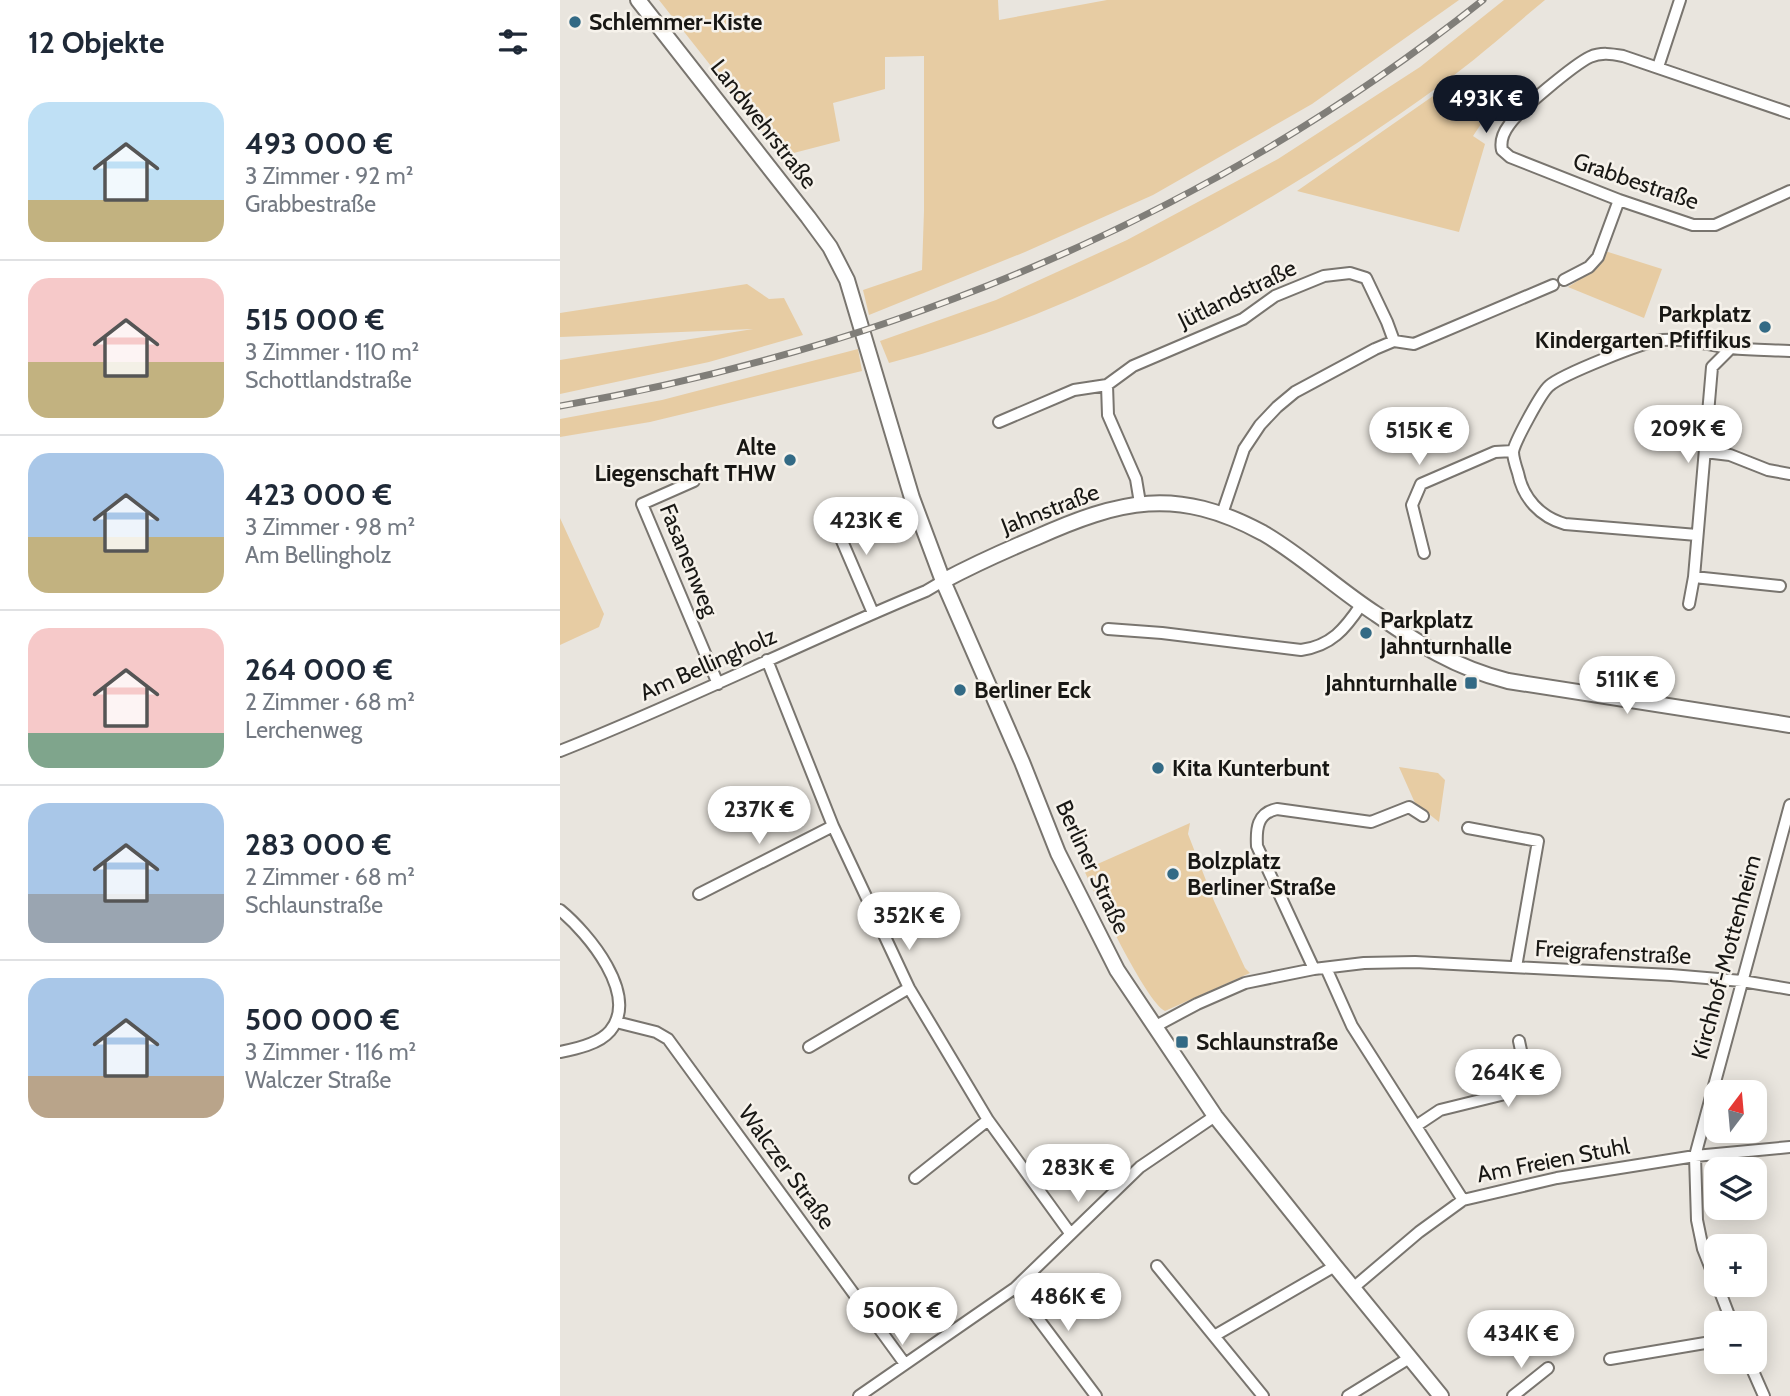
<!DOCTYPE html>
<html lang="de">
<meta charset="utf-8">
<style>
:root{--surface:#fff;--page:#f2f2f3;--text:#1f2937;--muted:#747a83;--line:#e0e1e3;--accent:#111827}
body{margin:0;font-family:Cabin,sans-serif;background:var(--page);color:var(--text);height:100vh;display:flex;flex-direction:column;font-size:26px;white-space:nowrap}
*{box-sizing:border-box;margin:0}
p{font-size:23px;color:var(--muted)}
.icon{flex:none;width:38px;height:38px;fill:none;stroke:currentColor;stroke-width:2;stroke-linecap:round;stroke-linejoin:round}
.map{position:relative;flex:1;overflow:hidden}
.details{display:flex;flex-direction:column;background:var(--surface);width:560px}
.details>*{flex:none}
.needle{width:46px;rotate:16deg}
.tools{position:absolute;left:1144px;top:1080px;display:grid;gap:14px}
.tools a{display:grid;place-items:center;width:63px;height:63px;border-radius:14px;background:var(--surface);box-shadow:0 4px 18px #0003;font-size:35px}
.price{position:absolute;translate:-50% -60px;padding:0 16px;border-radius:24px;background:#fff;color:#222;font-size:23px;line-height:46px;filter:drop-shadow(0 2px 4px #0008)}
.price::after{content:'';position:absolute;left:50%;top:42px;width:21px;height:16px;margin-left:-10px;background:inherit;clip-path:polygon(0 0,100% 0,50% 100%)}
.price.active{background:var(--accent);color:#fff}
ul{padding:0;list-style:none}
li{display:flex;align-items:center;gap:21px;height:175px;padding:0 28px}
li+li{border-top:2px solid var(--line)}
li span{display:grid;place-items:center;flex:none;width:196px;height:140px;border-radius:21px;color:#555}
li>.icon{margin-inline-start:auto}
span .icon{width:84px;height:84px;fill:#fffc;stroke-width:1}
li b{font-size:30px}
h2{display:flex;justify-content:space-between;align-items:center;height:84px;padding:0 28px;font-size:30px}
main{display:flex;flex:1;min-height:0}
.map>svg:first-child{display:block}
.green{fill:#e7cca3}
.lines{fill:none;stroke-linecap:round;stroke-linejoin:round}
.minor-casing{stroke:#79756f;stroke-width:14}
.tertiary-casing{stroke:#79756f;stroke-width:18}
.minor{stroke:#fff;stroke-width:10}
.tertiary{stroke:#fff;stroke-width:14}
.rail-casing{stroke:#807e79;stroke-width:7}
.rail{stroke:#f6f2eb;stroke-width:4.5;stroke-dasharray:13;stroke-linecap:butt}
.poi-dot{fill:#336a85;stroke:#f6f2eb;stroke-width:2.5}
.labels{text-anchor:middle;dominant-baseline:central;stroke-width:5;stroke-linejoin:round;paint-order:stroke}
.poi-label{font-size:23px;font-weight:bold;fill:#181714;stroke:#f6f2eb;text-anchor:start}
.street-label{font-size:23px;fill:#181714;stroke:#f6f2eb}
</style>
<main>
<section class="details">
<h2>12 Objekte<svg class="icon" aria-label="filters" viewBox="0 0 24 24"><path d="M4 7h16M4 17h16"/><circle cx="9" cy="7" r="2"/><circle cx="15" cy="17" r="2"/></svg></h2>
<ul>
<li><span style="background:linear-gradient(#bfe0f5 70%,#c2b280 0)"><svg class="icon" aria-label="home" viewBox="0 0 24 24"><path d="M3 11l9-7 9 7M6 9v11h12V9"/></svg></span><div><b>493 000 €</b><p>3 Zimmer · 92 m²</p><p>Grabbestraße</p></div></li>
<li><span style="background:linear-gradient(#f6c9c9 60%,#c2b280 0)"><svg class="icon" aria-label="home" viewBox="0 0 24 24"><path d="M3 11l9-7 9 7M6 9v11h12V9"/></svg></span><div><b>515 000 €</b><p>3 Zimmer · 110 m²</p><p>Schottlandstraße</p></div></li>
<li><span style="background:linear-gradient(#a9c7e8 60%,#c2b280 0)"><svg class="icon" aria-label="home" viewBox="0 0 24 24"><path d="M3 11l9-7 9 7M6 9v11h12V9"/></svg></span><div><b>423 000 €</b><p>3 Zimmer · 98 m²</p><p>Am Bellingholz</p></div></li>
<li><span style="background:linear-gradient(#f6c9c9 75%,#7fa58c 0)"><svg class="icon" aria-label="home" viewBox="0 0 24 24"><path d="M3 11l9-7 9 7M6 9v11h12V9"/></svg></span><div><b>264 000 €</b><p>2 Zimmer · 68 m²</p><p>Lerchenweg</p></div></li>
<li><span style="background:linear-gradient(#a9c7e8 65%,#9aa5b1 0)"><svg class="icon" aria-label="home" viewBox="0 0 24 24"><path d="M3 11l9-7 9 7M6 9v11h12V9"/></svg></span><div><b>283 000 €</b><p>2 Zimmer · 68 m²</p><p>Schlaunstraße</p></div></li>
<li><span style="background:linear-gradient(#a9c7e8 70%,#b9a48a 0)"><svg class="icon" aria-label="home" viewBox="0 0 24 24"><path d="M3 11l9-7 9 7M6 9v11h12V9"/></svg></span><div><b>500 000 €</b><p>3 Zimmer · 116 m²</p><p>Walczer Straße</p></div></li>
</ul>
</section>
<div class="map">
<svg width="1230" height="1396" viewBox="0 0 1230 1396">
<rect width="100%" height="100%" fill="#e9e5de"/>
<path class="green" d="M99,0H438L439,20L547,0H899L752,104L593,195L465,252L309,315L303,290L362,270L364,211V56L325,57V89L273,103L280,141L222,156Z
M944,0H985C951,28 918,58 882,84C715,205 529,310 329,363L320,341L436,300L567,240L718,159L860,67Z
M886,87L921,124L913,136L925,144L899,232L737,191Z
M1045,251L1102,269L1084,318L1008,287C1024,277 1038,269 1045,251Z
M187,284L209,299L224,298L243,335L149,362L0,394V360L193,329L0,337V313Z
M298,349L302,371L90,422L0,437V419L102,400Z
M0,518L44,614L39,627L0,645Z
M839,767L878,773L885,780L879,822L855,803Z
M630,823L628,834L654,901L685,968L690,973L605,1011C586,1002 535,894 524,870Z"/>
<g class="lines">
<defs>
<path id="minor" d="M1098,67L1120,0
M1230,113L1063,56C1052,54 1041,52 1030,57C1015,64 958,111 949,125C943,133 940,141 942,150L950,157L1059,200L1133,225H1155L1230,191
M1004,280L1029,267L1038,257L1059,200
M547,385L548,415L576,479L580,503
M439,422L514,390L547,385L573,366L683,319L715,296L764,276L790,273L806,278L827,322L834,341
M1145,452L1170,455L1208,470L1230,474
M134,481L82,504L158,684
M270,513L313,613
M662,514L684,449L700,425L717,407L735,392L815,349L834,341L854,344L993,285
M1137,535L1005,524C980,517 963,498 958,473C956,467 953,458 953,452C954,443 981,393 989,386C1001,375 1085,341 1102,340C1126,338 1148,345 1171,348C1191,350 1210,350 1230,351
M864,553L852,505L861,484L935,452L953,451
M1134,577L1220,586
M1129,604L1134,577L1152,367L1171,348
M548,629L602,633L741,650C771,646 785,629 801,605
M207,660L273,826L349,988L428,1120L510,1233
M0,751C124,702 243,642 366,591L383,581
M908,828L978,841L956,967
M139,894L273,826
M0,910C28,933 80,995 50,1031C39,1044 16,1049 0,1052
M766,968L792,1026L903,1200
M754,969L697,846C696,829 697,813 717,809L811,822L849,807L863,816
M56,1022L96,1032L108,1039L345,1364
M594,1027L637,1004L685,983L754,969L804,963L855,962L1111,975L1182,981L1230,989
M249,1047L349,988
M856,1126L880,1110L941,1095L962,1084L966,1074L959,1041
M355,1178L428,1120
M597,1266L654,1336
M1157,1284L1143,1249L1137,1220L1135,1156L1230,805
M1157,1284L1172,1323
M455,1288L536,1396
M793,1288L859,1232L903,1200L997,1178L1135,1156L1230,1147
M1050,1359L1157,1341
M1189,1362L1204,1396
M299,1396L455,1288L580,1167L655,1116
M703,1396L654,1336L775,1266
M788,1396L851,1357
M953,1396L988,1368"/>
<path id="tertiary" d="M78,0L248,217L270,247L287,280L352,498L383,581L462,762L498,853L557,970L655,1116L775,1266L881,1396
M383,581C413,565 444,551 475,538C560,500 616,486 703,533C743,556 777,589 816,614C861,645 893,667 948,681L1230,725"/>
</defs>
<use href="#minor" class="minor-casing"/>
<use href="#tertiary" class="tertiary-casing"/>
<use href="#minor" class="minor"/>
<use href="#tertiary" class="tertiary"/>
<defs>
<path id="rail" d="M0,406C337,347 655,213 923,0"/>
</defs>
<use href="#rail" class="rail-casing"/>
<use href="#rail" class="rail"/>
</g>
<g class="poi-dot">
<circle cx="15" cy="22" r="7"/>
<circle cx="1205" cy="327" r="7"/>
<circle cx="230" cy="460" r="7"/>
<circle cx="806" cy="633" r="7"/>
<rect x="904" y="676" width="14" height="14" rx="3.5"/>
<circle cx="400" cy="690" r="7"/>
<circle cx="598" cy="768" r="7"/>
<circle cx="613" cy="874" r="7"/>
<rect x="615" y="1035" width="14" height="14" rx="3.5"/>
</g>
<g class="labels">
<g class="poi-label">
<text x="29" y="22">Schlemmer-Kiste</text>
<text x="1191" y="314" text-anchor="end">Parkplatz<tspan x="1191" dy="26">Kindergarten Pfiffikus</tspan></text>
<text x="216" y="447" text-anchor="end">Alte<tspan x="216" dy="26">Liegenschaft THW</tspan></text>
<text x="820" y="620">Parkplatz<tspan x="820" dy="26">Jahnturnhalle</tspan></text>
<text x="897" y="683" text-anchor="end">Jahnturnhalle</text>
<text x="414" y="690">Berliner Eck</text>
<text x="612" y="768">Kita Kunterbunt</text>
<text x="627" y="861">Bolzplatz<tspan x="627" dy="26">Berliner Straße</tspan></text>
<text x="636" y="1042">Schlaunstraße</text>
</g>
<g class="street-label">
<text transform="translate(204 124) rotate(52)">Landwehrstraße</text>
<text transform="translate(1076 181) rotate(19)">Grabbestraße</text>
<text transform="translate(677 294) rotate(-26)">Jütlandstraße</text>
<text transform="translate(490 509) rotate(-21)">Jahnstraße</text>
<text transform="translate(129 560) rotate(68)">Fasanenweg</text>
<text transform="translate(148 664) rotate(-24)">Am Bellingholz</text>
<text transform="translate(533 867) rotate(65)">Berliner Straße</text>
<text transform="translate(1053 952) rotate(3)">Freigrafenstraße</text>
<text transform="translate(1166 957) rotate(-75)">Kirchhof-Mottenheim</text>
<text transform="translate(993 1160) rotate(-11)">Am Freien Stuhl</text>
<text transform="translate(227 1167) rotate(54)">Walczer Straße</text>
</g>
</g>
</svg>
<div class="tools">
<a><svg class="needle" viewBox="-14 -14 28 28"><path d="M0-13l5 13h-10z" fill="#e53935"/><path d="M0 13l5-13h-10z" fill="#747a83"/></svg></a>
<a><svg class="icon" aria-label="layers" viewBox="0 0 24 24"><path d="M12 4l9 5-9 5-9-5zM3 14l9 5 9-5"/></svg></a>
<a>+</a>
<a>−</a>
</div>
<b class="price active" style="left:926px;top:135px">493K €</b>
<b class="price" style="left:1128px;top:465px">209K €</b>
<b class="price" style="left:859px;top:467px">515K €</b>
<b class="price" style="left:306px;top:557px">423K €</b>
<b class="price" style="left:1067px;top:716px">511K €</b>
<b class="price" style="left:199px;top:846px">237K €</b>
<b class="price" style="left:349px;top:952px">352K €</b>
<b class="price" style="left:948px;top:1109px">264K €</b>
<b class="price" style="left:518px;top:1204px">283K €</b>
<b class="price" style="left:508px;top:1333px">486K €</b>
<b class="price" style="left:342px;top:1347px">500K €</b>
<b class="price" style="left:961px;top:1370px">434K €</b>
</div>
</main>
